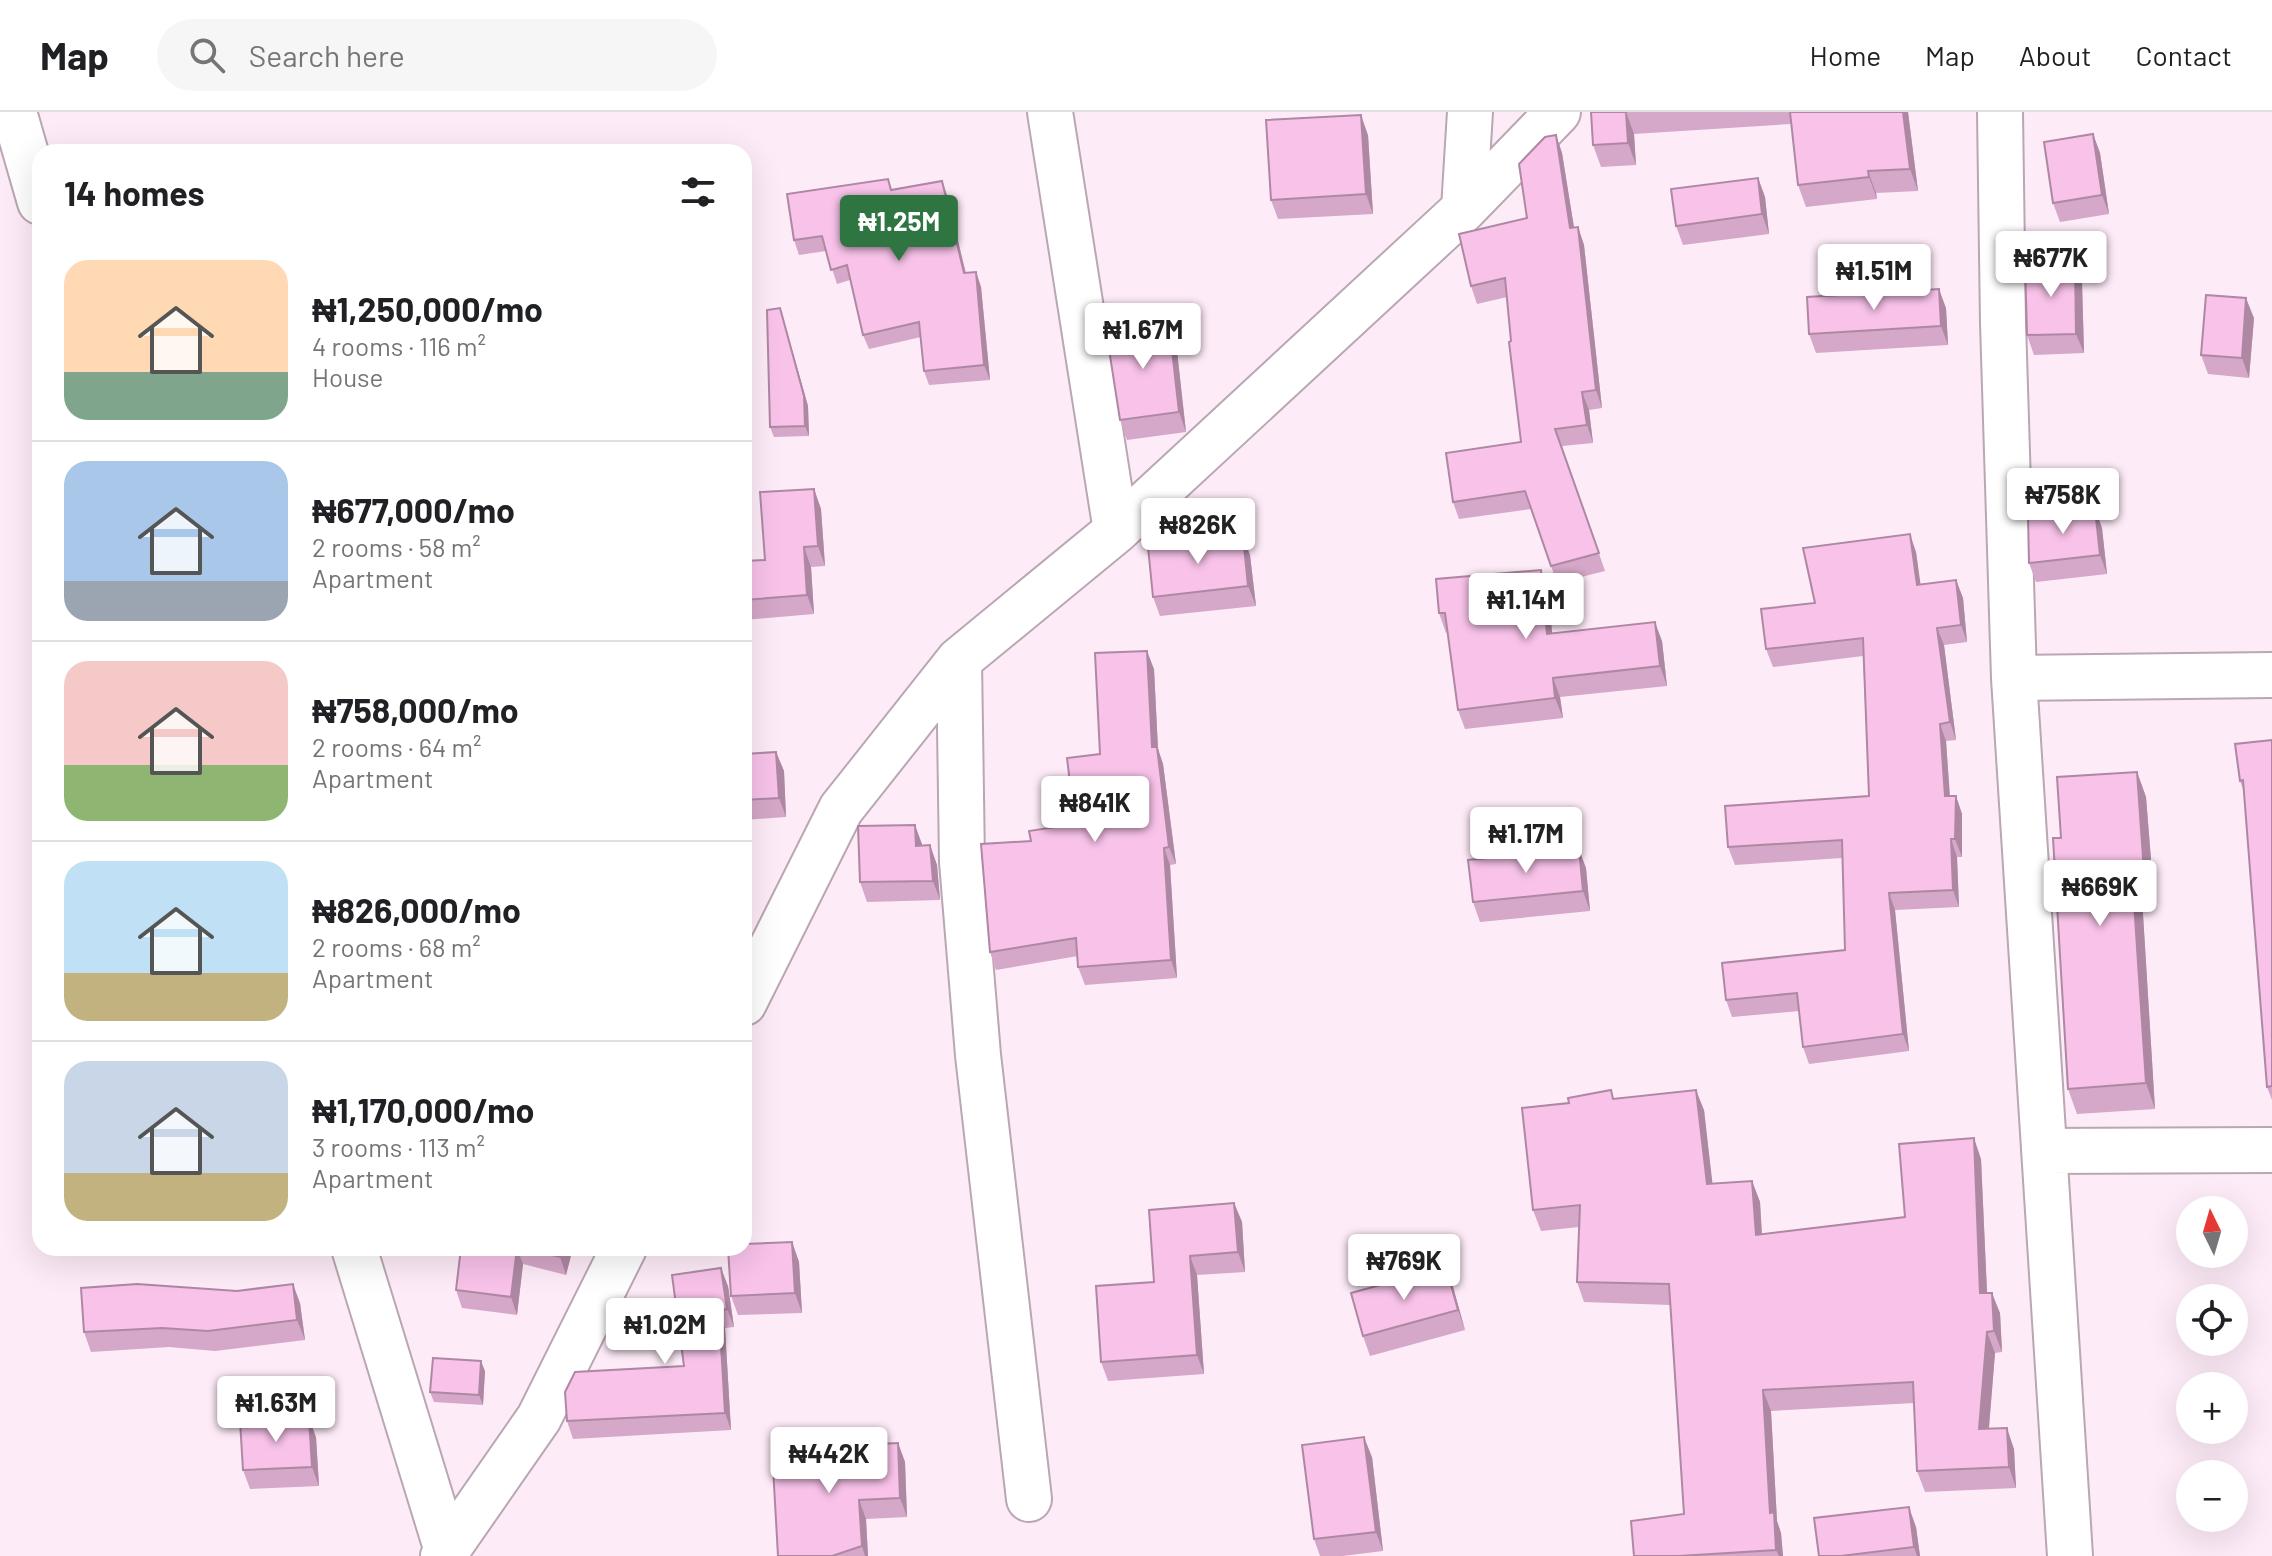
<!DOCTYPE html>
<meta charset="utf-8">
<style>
:root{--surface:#fff;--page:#f6f6f6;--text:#202124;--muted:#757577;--line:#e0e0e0;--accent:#2e7542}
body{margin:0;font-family:Barlow,sans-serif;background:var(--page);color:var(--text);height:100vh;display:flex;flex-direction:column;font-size:30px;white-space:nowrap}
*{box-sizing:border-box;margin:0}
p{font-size:26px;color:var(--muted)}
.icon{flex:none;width:44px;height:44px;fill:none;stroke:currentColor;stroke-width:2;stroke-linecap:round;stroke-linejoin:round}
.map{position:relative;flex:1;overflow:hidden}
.panel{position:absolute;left:32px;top:32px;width:720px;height:1112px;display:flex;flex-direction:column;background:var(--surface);border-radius:24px;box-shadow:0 8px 32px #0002}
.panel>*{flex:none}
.needle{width:52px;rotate:355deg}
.tools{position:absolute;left:2176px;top:1084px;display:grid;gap:16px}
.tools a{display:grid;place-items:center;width:72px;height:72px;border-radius:50%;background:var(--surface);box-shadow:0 8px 32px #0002;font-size:40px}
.price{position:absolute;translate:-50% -68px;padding:0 18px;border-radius:8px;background:#fff;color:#222;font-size:26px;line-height:52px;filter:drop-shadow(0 2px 4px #0008)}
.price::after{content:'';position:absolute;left:50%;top:48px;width:24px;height:18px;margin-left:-12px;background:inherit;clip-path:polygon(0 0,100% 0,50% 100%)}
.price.on{background:var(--accent);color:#fff}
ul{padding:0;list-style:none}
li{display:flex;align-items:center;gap:24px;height:200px;padding:0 32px}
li+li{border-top:2px solid var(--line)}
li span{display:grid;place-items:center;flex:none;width:224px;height:160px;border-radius:24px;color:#555}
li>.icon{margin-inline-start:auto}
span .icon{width:96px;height:96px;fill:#fffc;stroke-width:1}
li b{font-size:34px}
h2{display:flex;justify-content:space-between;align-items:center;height:96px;padding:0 32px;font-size:34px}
header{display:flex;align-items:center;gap:48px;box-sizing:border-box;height:112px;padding:0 40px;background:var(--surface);border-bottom:2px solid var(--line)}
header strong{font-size:38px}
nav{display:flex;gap:44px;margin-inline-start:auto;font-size:28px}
.search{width:560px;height:72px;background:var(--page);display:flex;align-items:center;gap:20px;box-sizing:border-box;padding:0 28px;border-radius:44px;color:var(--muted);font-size:30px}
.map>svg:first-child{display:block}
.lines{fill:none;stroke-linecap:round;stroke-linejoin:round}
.street-casing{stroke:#b9a7b3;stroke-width:48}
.street{stroke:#fff;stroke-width:44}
.wall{fill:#d5a7c8}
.shaded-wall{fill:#ae88a3}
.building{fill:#f8c2e9;stroke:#ae88a3;stroke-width:2}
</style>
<header>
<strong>Map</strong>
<div class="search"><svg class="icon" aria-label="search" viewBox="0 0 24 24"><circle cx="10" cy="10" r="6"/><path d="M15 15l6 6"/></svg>Search here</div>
<nav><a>Home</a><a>Map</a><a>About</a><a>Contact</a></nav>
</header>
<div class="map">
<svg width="2272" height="1444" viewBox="0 0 2272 1444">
<rect width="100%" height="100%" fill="#feebf8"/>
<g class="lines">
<defs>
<path id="street" d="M14,0L40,90
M1050,0L1116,419
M2000,0L2003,211L2014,566L2070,1444
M1464,97L1470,0
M959,548L962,750L978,943L1029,1387
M2014,566L2272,563
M744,891L841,697L959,548L1116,419L1464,97L1558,0
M2044,1039L2272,1038
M354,1136L447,1439
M443,1444L539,1306L624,1136"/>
</defs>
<use href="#street" class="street-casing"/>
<use href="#street" class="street"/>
</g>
<path class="wall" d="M1591,0H1908L1918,79L1876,81L1877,87L1806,95L1798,73L1791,12L1634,22L1636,53L1601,55L1593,33Z
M2093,22L2100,41L2109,102L2060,110L2053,91Z
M1368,23L1373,102L1278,107L1271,88Z
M1556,23L1562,41L1574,116L1578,115L1584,133L1602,296L1589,298L1593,331L1562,334L1605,459L1557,471L1531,397L1459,407L1453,390L1521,330L1507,185L1477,192L1471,174L1527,106Z
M1758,66L1765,85L1769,122L1683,133L1676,114Z
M892,78L947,83L966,161L976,160L981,175L990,268L929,273L924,259L921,225L869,237L863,223L850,168L837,172L826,139L799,143L794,128Z
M2075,150L2082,170L2084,241L2034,243L2027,223Z
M780,196L808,294L809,324L774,325L770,315Z
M1946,196L1948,233L1816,241L1809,222Z
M2254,206L2249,266L2208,262L2201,243Z
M1169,211L1176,230L1186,320L1127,328L1120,308Z
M814,377L821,397L825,454L811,455L814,502L744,508V449L765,448Z
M2095,397L2102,416L2107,462L2036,470L2029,451Z
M1916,440L1920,472L1956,468L1963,486L1967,530L1944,533L1956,628L1946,629L1950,684H1956L1962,702V745H1957L1959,795L1895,798L1909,939L1809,952L1803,935L1799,899L1732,905L1726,888L1845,838L1842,746L1735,753L1728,735L1869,684L1863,544L1773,555L1766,537L1815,491Z
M1250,443L1256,494L1160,504L1153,485Z
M1541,458L1548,477L1552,521L1662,529L1667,574L1560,585L1563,606L1465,617L1458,598L1448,520L1446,521L1439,501Z
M1154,557L1158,637L1163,652L1176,752L1170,753L1177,866L1085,873L1078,855V844L996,858L990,840L1031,729L1075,712L1100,642Z
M2272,628V988L2267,975L2245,682L2240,669Z
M776,640L784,659L786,705L744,708V642Z
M2137,660L2146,685L2154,785L2142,786L2155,997L2077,1002L2068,977Z
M922,732V734L930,733L937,753L940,788L867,790L860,770Z
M1586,756L1590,799L1480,810L1473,790Z
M1611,978L1614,987L1704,998L1712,1072L1752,1069L1760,1090L1762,1122L1905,1105L1981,1047L1987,1181L2000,1201L2002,1240L1995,1241L1989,1317L2014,1337L2016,1376L1925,1380L1917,1359L1914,1291L1771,1299L1777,1409L1781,1421L1783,1444H1634L1684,1402L1670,1193L1584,1190L1577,1170L1579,1115L1541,1119L1533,1098Z
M1234,1091L1242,1110L1245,1160L1197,1163L1204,1262L1108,1269L1101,1250L1154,1170Z
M792,1130L799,1150L802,1201L738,1203L731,1184Z
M455,1136H573L566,1163L523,1152L517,1203L462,1196L456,1178L461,1136Z
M1446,1155L1453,1175L1465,1218L1370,1244L1363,1224Z
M728,1174L734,1215L725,1216L731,1318L573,1327L567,1309L684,1254Z
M300,1191L305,1228L215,1239L169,1235L91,1240L84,1220Z
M485,1259L483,1293L434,1290L430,1280Z
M316,1325L319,1374L250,1377L243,1358Z
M898,1331L905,1350L907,1405L866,1407L868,1444H778Z
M1372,1345L1383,1439L1343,1444H1320L1314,1427Z
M1916,1415L1920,1444H1819Z"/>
<path class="shaded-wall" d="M1626,0L1634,22L1636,53L1628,31Z
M1903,0H1908L1918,79L1910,57Z
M1361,3L1368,23L1373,102L1366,82Z
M2093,22L2100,41L2109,102L2102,83Z
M1556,23L1562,41L1577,134L1570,116Z
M1868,59L1876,81L1877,87L1869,65Z
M1758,66L1765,85L1769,122L1762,102Z
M942,69L947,83L969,176L964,161Z
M1578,115L1584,133L1602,296L1596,278Z
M2075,150L2082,170L2084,241L2076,222Z
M976,160L981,175L990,268L984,253Z
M1939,177L1946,196L1948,233L1941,214Z
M2246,186L2254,206L2249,266L2242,246Z
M780,196L808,294L809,324L805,314Z
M1169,211L1176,230L1186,320L1179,300Z
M1582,280L1589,298L1593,331L1587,313Z
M814,377L821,397L825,454L818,434Z
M2095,397L2102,416L2107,462L2100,443Z
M1910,422L1916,440L1923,490L1917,473Z
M1243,424L1250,443L1256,494L1248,474Z
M804,435L811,455L814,502L807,483Z
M1541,458L1548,477L1554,541L1547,522Z
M1956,468L1963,486L1967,530L1961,513Z
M1655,510L1662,529L1667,574L1660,554Z
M1937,516L1944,533L1956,628L1950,610Z
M1147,539L1154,557L1158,637L1163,652L1176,752L1169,735L1152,635Z
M1553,566L1560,585L1563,606L1555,586Z
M1940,612L1946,629L1951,702L1945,684Z
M776,640L784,659L786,705L779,686Z
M2137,660L2146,685L2154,785L2144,760Z
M1956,684L1962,702V745L1955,727Z
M915,713L922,732L923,754L916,734Z
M1951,727L1957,745L1959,795L1953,778Z
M930,733L937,753L940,788L933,769Z
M1164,736L1170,753L1177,866L1171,848Z
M1579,737L1586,756L1590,799L1583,779Z
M2132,760L2142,786L2155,997L2146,971Z
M1889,781L1895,798L1909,939L1903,922Z
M1696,978L1704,998L1715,1093L1707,1072Z
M1974,1026L1981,1047L1988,1202L1980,1181Z
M1752,1069L1760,1090L1763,1144L1756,1123Z
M1234,1091L1242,1110L1245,1160L1238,1140Z
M792,1130L799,1150L802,1201L795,1181Z
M517,1136L523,1152L517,1203L511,1185Z
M562,1136H573L566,1163L560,1145Z
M1190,1144L1197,1163L1204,1262L1197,1243Z
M1446,1155L1453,1175L1465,1218L1458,1198Z
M721,1156L728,1174L734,1215L727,1197Z
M293,1172L300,1191L305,1228L297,1208Z
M1992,1181L2000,1201L2002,1240L1994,1219Z
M719,1199L725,1216L731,1318L725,1301Z
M1987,1220L1995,1241L1987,1338L1979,1317Z
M481,1249L485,1259L483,1293L479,1283Z
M1763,1278L1771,1299L1777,1409L1781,1421L1783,1444H1779L1776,1438L1770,1401Z
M309,1306L316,1325L319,1374L312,1355Z
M2007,1316L2014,1337L2016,1376L2009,1355Z
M1364,1325L1372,1345L1383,1439L1376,1420Z
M898,1331L905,1350L907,1405L900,1386Z
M859,1388L866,1407L868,1444H865L862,1434Z
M1909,1395L1916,1415L1920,1444H1917L1914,1435Z"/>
<path class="building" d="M1591,0H1626L1628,31L1593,33Z
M1790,0H1903L1910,57L1868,59L1869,65L1798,73Z
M1361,3L1366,82L1271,88L1266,8Z
M2093,22L2102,83L2053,91L2044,30Z
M1556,23L1570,116L1578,115L1596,278L1582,280L1587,313L1555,317L1599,441L1551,454L1525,379L1453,390L1446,341L1521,330L1509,230L1511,229L1505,166L1471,174L1459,122L1527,106L1519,52L1545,25Z
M1758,66L1762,102L1676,114L1671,77Z
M888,67L891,78L942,69L964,161L976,160L984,253L924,259L919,210L863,223L847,153L831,158L822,124L794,128L787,82Z
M2075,150L2076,222L2027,223L2025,152Z
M1939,177L1941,214L1809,222L1807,185Z
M2206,183L2246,186L2242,246L2201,243Z
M780,196L804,284L805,314L770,315L767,198Z
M1169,211L1179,300L1120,308L1106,218Z
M814,377L818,434L804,435L807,483L744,488V449L765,448L760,380Z
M2095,397L2100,443L2029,451L2028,404Z
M1910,422L1917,473L1956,468L1961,513L1937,516L1950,610L1940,612L1945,684H1956L1955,727H1951L1953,778L1889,781L1903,922L1803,935L1797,881L1726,888L1722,851L1845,838L1842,728L1728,735L1725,694L1869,684L1863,526L1766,537L1761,497L1815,491L1803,436Z
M1243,424L1248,474L1153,485L1148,435Z
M1541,458L1547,522L1655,510L1660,554L1553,566L1555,586L1458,598L1445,501H1439L1436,467Z
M1147,539L1152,635H1157L1169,735L1164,736L1171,848L1078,855L1076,826L990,840L981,732L1031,729L1029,719L1075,712L1067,646L1100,642L1095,541Z
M2272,628V974L2267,975L2243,668L2240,669L2235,632Z
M776,640L779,686L744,688V642Z
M2137,660L2144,760H2132L2146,971L2068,977L2053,726H2061L2057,665Z
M915,713L916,734L930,733L933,769L860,770L858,714Z
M1579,737L1583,779L1473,790L1468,748Z
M1611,978L1613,987L1696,978L1707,1072L1752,1069L1756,1123L1905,1105L1899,1032L1974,1026L1980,1181H1992L1994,1219L1987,1220L1979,1317L2007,1316L2009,1355L1917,1359L1913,1270L1763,1278L1770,1401L1774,1400L1776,1438L1679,1444H1634L1631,1409L1684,1402L1669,1172L1577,1170L1580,1093L1533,1098L1522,996L1569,991L1568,986Z
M1234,1091L1238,1140L1190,1144L1197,1243L1101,1250L1096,1174L1154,1170L1149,1098Z
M792,1130L795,1181L731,1184L728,1136H744V1132Z
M461,1136H517L511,1185L456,1178Z
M523,1136H562L560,1145Z
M1446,1155L1458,1198L1363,1224L1351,1181Z
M721,1156L727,1197L719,1199L725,1301L567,1309L565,1280L575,1260L684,1254L672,1163Z
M137,1172L237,1179L293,1172L297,1208L208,1219L162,1216L84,1220L81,1176Z
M433,1246L481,1249L479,1283L430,1280Z
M309,1306L312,1355L243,1358L240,1309Z
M1364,1325L1376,1420L1314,1427L1302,1333Z
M898,1331L900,1386L859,1388L862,1434L832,1444H778L772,1337Z
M1909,1395L1914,1435L1841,1444H1819L1814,1406Z"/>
</svg>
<div class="tools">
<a><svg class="needle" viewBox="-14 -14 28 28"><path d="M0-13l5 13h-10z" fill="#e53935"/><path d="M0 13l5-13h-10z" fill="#757577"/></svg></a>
<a><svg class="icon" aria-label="locate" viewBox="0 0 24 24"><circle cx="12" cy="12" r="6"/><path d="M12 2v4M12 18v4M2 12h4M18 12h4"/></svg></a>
<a>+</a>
<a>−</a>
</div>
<b class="price on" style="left:899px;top:151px">₦1.25M</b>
<b class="price" style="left:2051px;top:187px">₦677K</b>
<b class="price" style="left:1874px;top:200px">₦1.51M</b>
<b class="price" style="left:1143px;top:259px">₦1.67M</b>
<b class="price" style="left:2063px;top:424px">₦758K</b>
<b class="price" style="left:1198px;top:454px">₦826K</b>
<b class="price" style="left:1526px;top:529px">₦1.14M</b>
<b class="price" style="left:1095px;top:732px">₦841K</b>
<b class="price" style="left:1526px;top:763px">₦1.17M</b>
<b class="price" style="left:2100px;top:816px">₦669K</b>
<b class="price" style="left:1404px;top:1190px">₦769K</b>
<b class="price" style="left:665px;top:1254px">₦1.02M</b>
<b class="price" style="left:276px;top:1332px">₦1.63M</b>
<b class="price" style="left:829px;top:1383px">₦442K</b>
<section class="panel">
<h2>14 homes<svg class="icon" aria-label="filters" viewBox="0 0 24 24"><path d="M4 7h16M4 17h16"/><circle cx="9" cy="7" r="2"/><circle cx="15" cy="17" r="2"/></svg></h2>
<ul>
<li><span style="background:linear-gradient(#ffd9b3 70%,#7fa58c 0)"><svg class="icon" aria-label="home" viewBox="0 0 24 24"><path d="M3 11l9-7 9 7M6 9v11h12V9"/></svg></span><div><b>₦1,250,000/mo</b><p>4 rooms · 116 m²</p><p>House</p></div></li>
<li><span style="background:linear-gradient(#a9c7e8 75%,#9aa5b1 0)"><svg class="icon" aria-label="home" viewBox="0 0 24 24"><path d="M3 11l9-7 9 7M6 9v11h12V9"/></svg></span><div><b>₦677,000/mo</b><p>2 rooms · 58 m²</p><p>Apartment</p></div></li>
<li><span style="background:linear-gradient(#f6c9c9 65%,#8fb573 0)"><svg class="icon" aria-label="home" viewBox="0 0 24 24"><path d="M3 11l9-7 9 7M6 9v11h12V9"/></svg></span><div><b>₦758,000/mo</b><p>2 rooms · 64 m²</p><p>Apartment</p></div></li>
<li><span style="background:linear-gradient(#bfe0f5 70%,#c2b280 0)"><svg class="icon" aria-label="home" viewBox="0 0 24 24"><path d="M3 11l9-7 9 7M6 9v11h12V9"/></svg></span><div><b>₦826,000/mo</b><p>2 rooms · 68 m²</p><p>Apartment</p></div></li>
<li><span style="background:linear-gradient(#c9d6e8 70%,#c2b280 0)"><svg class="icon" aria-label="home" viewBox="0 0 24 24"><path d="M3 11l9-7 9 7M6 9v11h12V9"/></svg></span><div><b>₦1,170,000/mo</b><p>3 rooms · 113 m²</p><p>Apartment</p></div></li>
</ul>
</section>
</div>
